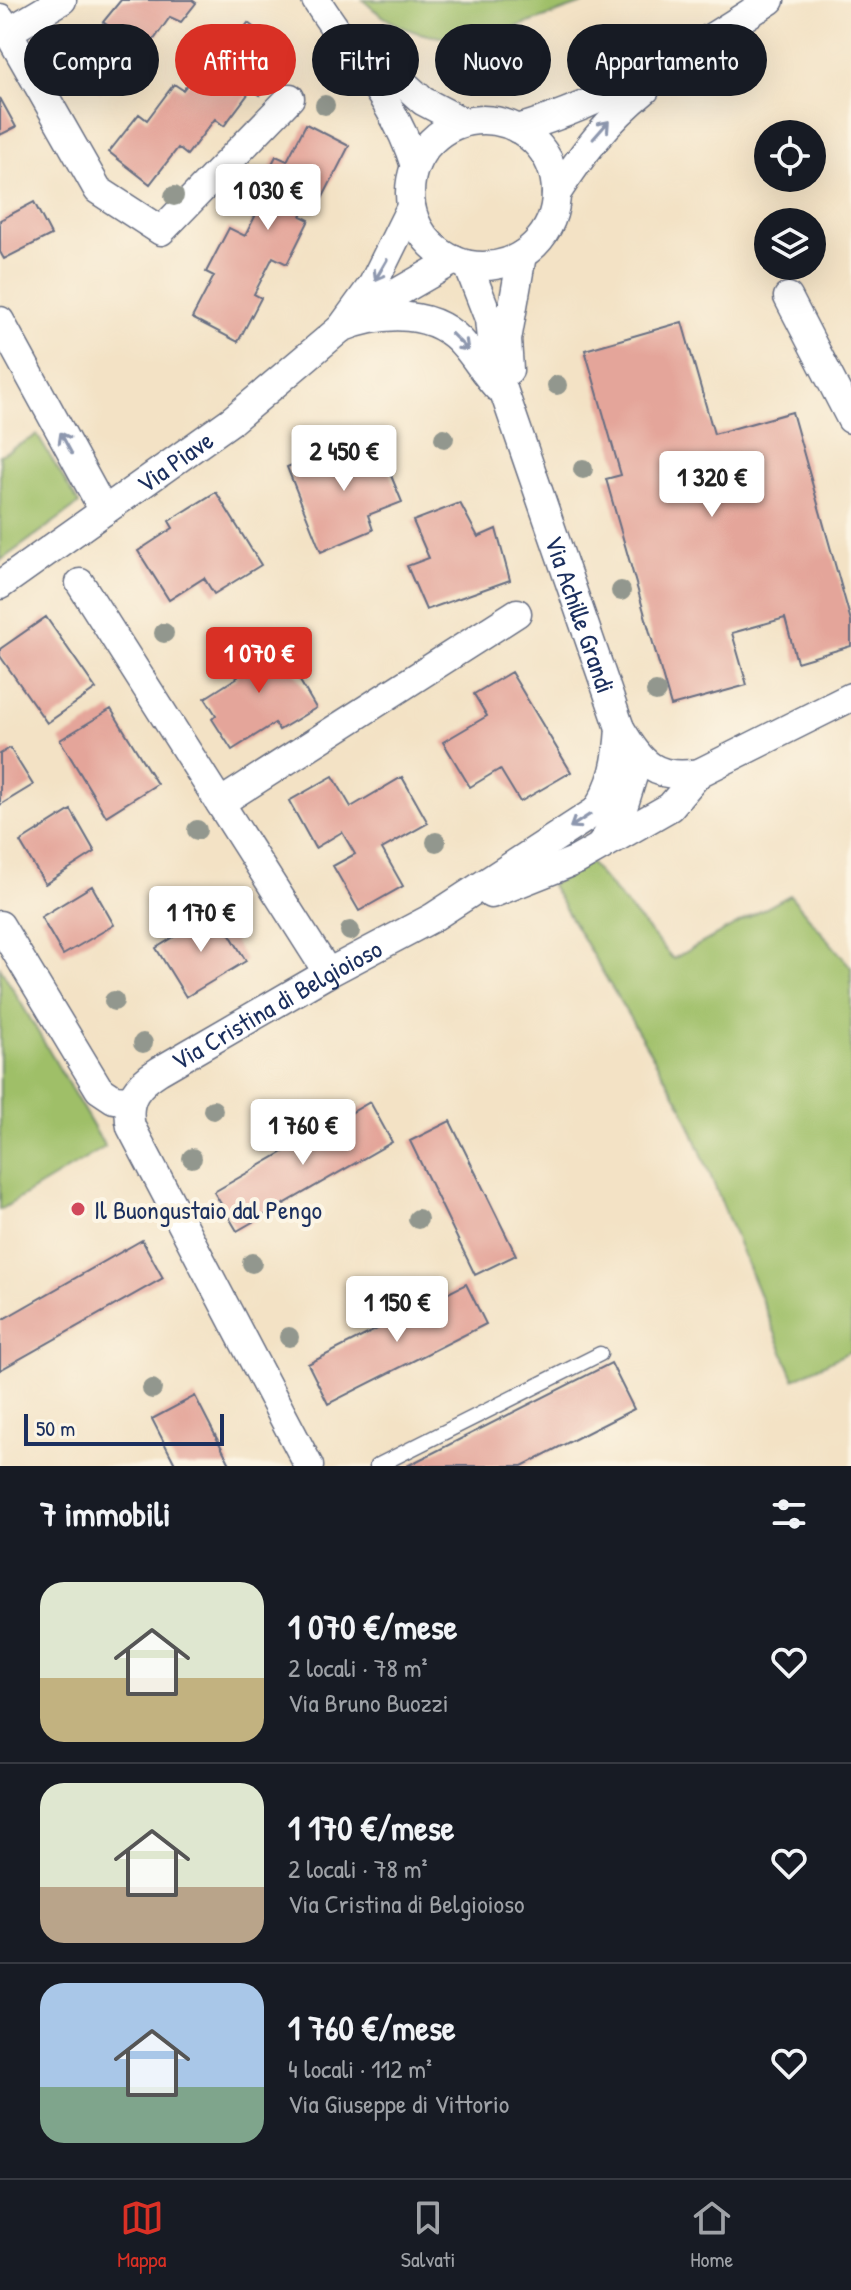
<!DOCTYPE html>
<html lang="it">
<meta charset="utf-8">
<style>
:root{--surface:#171b24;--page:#20242c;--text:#f1f3f6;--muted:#9ea1a6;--line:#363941;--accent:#d93025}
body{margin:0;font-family:"Patrick Hand",sans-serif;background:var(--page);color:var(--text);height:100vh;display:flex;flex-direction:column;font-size:30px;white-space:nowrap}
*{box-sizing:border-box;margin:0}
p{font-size:26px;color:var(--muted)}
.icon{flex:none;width:44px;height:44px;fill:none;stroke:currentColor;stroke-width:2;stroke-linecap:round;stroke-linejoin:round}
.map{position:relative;height:1466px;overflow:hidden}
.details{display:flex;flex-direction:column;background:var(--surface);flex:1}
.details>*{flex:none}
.hud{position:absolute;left:24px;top:24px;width:804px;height:72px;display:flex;gap:16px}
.fabs{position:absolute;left:754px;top:120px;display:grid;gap:16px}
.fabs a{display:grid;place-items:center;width:72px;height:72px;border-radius:50%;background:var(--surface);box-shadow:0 8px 32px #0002;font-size:40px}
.scale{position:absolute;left:24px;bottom:20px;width:200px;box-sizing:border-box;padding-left:8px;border:4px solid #1b2f5e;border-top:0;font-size:22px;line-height:28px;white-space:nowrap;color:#1b2f5e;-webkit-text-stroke:6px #fcf5e5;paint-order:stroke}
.price{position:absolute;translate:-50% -68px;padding:0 18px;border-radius:8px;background:#fff;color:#222;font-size:26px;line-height:52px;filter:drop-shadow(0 2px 4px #0008)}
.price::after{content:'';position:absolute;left:50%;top:48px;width:24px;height:18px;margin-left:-12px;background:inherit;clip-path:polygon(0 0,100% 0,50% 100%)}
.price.selected{background:var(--accent);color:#fff}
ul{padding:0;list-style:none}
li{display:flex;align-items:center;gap:24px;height:200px;padding:0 40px}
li+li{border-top:2px solid var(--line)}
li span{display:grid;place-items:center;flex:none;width:224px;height:160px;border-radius:24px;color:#555}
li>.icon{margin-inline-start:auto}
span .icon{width:96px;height:96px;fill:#fffc;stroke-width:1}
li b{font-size:34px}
h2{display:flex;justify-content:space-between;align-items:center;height:96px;padding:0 40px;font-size:34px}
.tag{padding:0 28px;border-radius:36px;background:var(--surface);box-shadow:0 8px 32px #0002;font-size:28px;line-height:72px}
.tag.selected{background:var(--accent);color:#fff}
.tab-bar{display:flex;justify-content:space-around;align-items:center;height:112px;border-top:2px solid var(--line);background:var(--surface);font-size:22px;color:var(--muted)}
.tab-bar a{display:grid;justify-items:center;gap:4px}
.tab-bar .selected{color:var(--accent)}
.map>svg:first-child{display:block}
.green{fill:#9fbf67;stroke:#5d7762;stroke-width:2}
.building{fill:#e4a59a}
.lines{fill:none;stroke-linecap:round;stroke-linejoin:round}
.lane-casing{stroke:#676e82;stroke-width:17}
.street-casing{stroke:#676e82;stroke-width:31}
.lane{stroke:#fff;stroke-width:14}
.street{stroke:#fff;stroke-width:28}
.tree{fill:#92978e}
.oneway{stroke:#8d97ae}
.poi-dot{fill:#d1495b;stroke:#fcf5e5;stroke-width:3}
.labels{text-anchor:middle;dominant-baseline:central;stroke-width:8;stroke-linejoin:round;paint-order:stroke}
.street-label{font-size:26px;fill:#1b2f5e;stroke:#fcf5e5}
.poi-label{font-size:26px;fill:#1b2f5e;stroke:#fcf5e5;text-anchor:start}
</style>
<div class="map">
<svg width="851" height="1466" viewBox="0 0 851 1466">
<rect width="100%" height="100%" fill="#fcf5e5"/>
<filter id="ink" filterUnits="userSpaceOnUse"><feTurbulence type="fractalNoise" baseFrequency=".0125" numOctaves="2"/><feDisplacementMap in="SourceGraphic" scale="16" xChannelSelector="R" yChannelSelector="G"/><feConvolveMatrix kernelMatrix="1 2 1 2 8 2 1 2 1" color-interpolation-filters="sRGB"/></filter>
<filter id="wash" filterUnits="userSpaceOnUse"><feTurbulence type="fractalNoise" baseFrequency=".006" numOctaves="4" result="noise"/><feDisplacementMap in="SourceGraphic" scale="32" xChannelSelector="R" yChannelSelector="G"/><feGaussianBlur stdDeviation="1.8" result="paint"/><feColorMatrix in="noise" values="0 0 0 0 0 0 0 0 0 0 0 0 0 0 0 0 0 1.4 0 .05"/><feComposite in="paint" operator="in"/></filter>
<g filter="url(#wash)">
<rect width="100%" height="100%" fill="#f3e2c5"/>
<path class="green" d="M363,0H594C514,27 435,69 363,0Z
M37,435L79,504L0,561V455Z
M590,863L673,959L790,895L851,967V1351L794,1379L682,1106L551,885Z
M0,967L105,1147L0,1210Z"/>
<g id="blocks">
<path class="building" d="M121,0H192L196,3L181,22L170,17L146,51L153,56L136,77L122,65L100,92L60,60L77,31L100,41L111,28L103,22Z
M248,23L291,56L260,95L252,89L224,126L215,119L187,155L178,148L150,184L109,152L139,114L147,120L174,84L183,90L211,54L219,61Z
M0,98L16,127L0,135Z
M306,124L349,146L322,199L312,194L301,216L309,220L287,264L273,257L254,294L261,298L238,342L192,318L214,276L206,272L229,228L245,236L264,199L256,195L276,156L287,161Z
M34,202L51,235L4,259L0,252V220Z
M682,322L714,434L792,412L851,621V646L797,662L785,618L732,633L747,685L671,706L606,479L621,475L585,350Z
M377,442L402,502L368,515L373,530L321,552L287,467L332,449L336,458Z
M216,492L261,565L214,594L204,578L169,600L138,551L173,528L169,521Z
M460,503L478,537L496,529L510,580L426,610L407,566L429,558L413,521Z
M46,617L96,689L47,723L0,656V649Z
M265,636L280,658L284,654L316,708L279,730L275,723L232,750L212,719L216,715L205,698L238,677L228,659Z
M511,672L571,772L520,802L500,769L470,787L443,742L487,716L474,694Z
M111,709L157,784L106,816L60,740Z
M10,748L33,785L0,805V754Z
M333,776L351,807L402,777L428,823L382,849L403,886L359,911L333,866L355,854L342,832L315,848L289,801Z
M71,810L95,852L45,884L20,842Z
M92,886L114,925L63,955L41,917Z
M216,911L246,961L186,997L156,948Z
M370,1102L392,1142L237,1231L214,1192Z
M450,1121L516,1255L475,1275L410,1141Z
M142,1240L163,1278L0,1370V1321Z
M466,1284L486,1324L328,1404L308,1364Z
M611,1363L634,1409L522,1466H407Z
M195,1396L231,1466H176L152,1419Z"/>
</g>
</g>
<g filter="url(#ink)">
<use href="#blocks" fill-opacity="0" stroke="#676e82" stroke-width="2"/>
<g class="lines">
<defs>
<path id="lane" d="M377,1466L600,1354"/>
<g id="street">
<path d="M316,0C351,55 396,103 415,166"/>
<path d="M0,18L98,190L161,231L290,98"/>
<path d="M8,32L62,0"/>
<path d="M368,52L423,101L463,122"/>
<circle cx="483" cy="193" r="73"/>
<path d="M518,129C611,101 690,53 770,0"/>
<path d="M556,194C582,154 607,121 645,90"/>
<path id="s1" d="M468,265L489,319L493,360L620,728C642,764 654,780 699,773L851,697"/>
<path d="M788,297L851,419"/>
<path d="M362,319L388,298L454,260"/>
<path d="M0,321L104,511"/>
<path d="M341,328C383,311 436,309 466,347C477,360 485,374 497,387"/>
<path d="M509,370L507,340L522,255"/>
<path d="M80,583L328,973"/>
<path id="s2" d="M0,585L231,421L341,328L373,284L411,207"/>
<path d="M220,803L517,613"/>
<path d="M601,845L621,814L636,766"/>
<path d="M491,894L577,860L670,807L699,773"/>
<path d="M0,925L99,1089L114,1099L130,1100"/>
<path id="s3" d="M309,1466L131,1127C125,1099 137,1085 159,1071L328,973L432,918L596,811C614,784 618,760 620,728"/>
</g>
</defs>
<use href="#lane" class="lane-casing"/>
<use href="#street" class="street-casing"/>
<use href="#lane" class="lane"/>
<use href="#street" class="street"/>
</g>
<g class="tree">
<circle cx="325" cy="105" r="10"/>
<circle cx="174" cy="196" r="10"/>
<circle cx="557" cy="385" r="10"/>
<circle cx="444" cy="438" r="10"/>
<circle cx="583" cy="469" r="10"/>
<circle cx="621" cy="591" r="10"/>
<circle cx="164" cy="633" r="10"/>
<circle cx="656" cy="692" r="10"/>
<circle cx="197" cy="830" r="10"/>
<circle cx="436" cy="842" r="10"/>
<circle cx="350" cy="931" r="10"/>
<circle cx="114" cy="1001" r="10"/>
<circle cx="143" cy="1043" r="10"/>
<circle cx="213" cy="1110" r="10"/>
<circle cx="192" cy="1158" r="10"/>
<circle cx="418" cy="1219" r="10"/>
<circle cx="252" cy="1263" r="10"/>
<circle cx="289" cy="1337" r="10"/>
<circle cx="152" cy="1389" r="10"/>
</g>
<defs><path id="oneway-shaft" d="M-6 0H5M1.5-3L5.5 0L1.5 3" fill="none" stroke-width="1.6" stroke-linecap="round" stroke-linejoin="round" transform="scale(2)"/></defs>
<g class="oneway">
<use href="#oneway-shaft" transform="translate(601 130) rotate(-49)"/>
<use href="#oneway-shaft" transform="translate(381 270) rotate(120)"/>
<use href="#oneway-shaft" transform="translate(460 342) rotate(45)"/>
<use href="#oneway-shaft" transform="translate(66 443) rotate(-118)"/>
<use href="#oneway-shaft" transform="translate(580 821) rotate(147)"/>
</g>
</g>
<circle class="poi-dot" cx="78" cy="1209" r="8"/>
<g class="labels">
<g class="street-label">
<text stroke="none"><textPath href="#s2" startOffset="214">Via Piave</textPath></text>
<text stroke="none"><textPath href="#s1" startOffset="368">Via Achille Grandi</textPath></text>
<text stroke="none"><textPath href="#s3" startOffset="586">Via Cristina di Belgioioso</textPath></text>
</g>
<g class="poi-label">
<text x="94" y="1209">Il Buongustaio dal Pengo</text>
</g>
</g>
</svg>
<div class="fabs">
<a><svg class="icon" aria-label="locate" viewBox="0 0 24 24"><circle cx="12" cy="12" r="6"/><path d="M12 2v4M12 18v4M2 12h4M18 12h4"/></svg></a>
<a><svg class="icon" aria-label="layers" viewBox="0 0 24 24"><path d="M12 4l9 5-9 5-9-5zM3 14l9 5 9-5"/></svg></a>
</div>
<div class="scale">50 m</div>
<b class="price" style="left:268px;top:232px">1 030 €</b>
<b class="price" style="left:344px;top:493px">2 450 €</b>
<b class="price" style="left:712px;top:519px">1 320 €</b>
<b class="price selected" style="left:259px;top:695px">1 070 €</b>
<b class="price" style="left:201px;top:954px">1 170 €</b>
<b class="price" style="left:303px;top:1167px">1 760 €</b>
<b class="price" style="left:397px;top:1344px">1 150 €</b>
<div class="hud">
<a class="tag">Compra</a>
<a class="tag selected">Affitta</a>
<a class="tag">Filtri</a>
<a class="tag">Nuovo</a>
<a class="tag">Appartamento</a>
</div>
</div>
<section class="details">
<h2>7 immobili<svg class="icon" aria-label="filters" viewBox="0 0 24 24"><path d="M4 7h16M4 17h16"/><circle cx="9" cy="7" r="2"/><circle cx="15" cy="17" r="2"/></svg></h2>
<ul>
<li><span style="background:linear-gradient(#dfe7d0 60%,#c2b280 0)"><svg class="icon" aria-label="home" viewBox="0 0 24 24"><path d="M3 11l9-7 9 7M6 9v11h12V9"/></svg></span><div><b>1 070 €/mese</b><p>2 locali · 78 m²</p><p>Via Bruno Buozzi</p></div><svg class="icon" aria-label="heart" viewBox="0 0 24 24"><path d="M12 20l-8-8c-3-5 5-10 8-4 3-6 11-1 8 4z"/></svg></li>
<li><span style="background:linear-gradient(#dfe7d0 65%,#b9a48a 0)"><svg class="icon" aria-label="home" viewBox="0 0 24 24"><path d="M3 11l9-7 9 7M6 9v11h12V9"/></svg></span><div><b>1 170 €/mese</b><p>2 locali · 78 m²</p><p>Via Cristina di Belgioioso</p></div><svg class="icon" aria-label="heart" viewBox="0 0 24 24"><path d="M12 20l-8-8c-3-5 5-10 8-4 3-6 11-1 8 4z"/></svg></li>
<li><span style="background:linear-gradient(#a9c7e8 65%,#7fa58c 0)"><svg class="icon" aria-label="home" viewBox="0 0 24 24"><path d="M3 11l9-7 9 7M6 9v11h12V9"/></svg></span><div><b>1 760 €/mese</b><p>4 locali · 112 m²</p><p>Via Giuseppe di Vittorio</p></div><svg class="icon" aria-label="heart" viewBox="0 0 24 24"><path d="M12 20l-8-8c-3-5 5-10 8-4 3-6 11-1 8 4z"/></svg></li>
</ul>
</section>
<nav class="tab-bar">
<a class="selected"><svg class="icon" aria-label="map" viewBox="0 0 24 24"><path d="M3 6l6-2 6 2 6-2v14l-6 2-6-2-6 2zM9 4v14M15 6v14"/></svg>Mappa</a>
<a><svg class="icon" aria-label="saved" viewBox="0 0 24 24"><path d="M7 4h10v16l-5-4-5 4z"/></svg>Salvati</a>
<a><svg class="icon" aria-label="home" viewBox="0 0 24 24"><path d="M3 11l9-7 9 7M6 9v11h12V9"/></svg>Home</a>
</nav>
